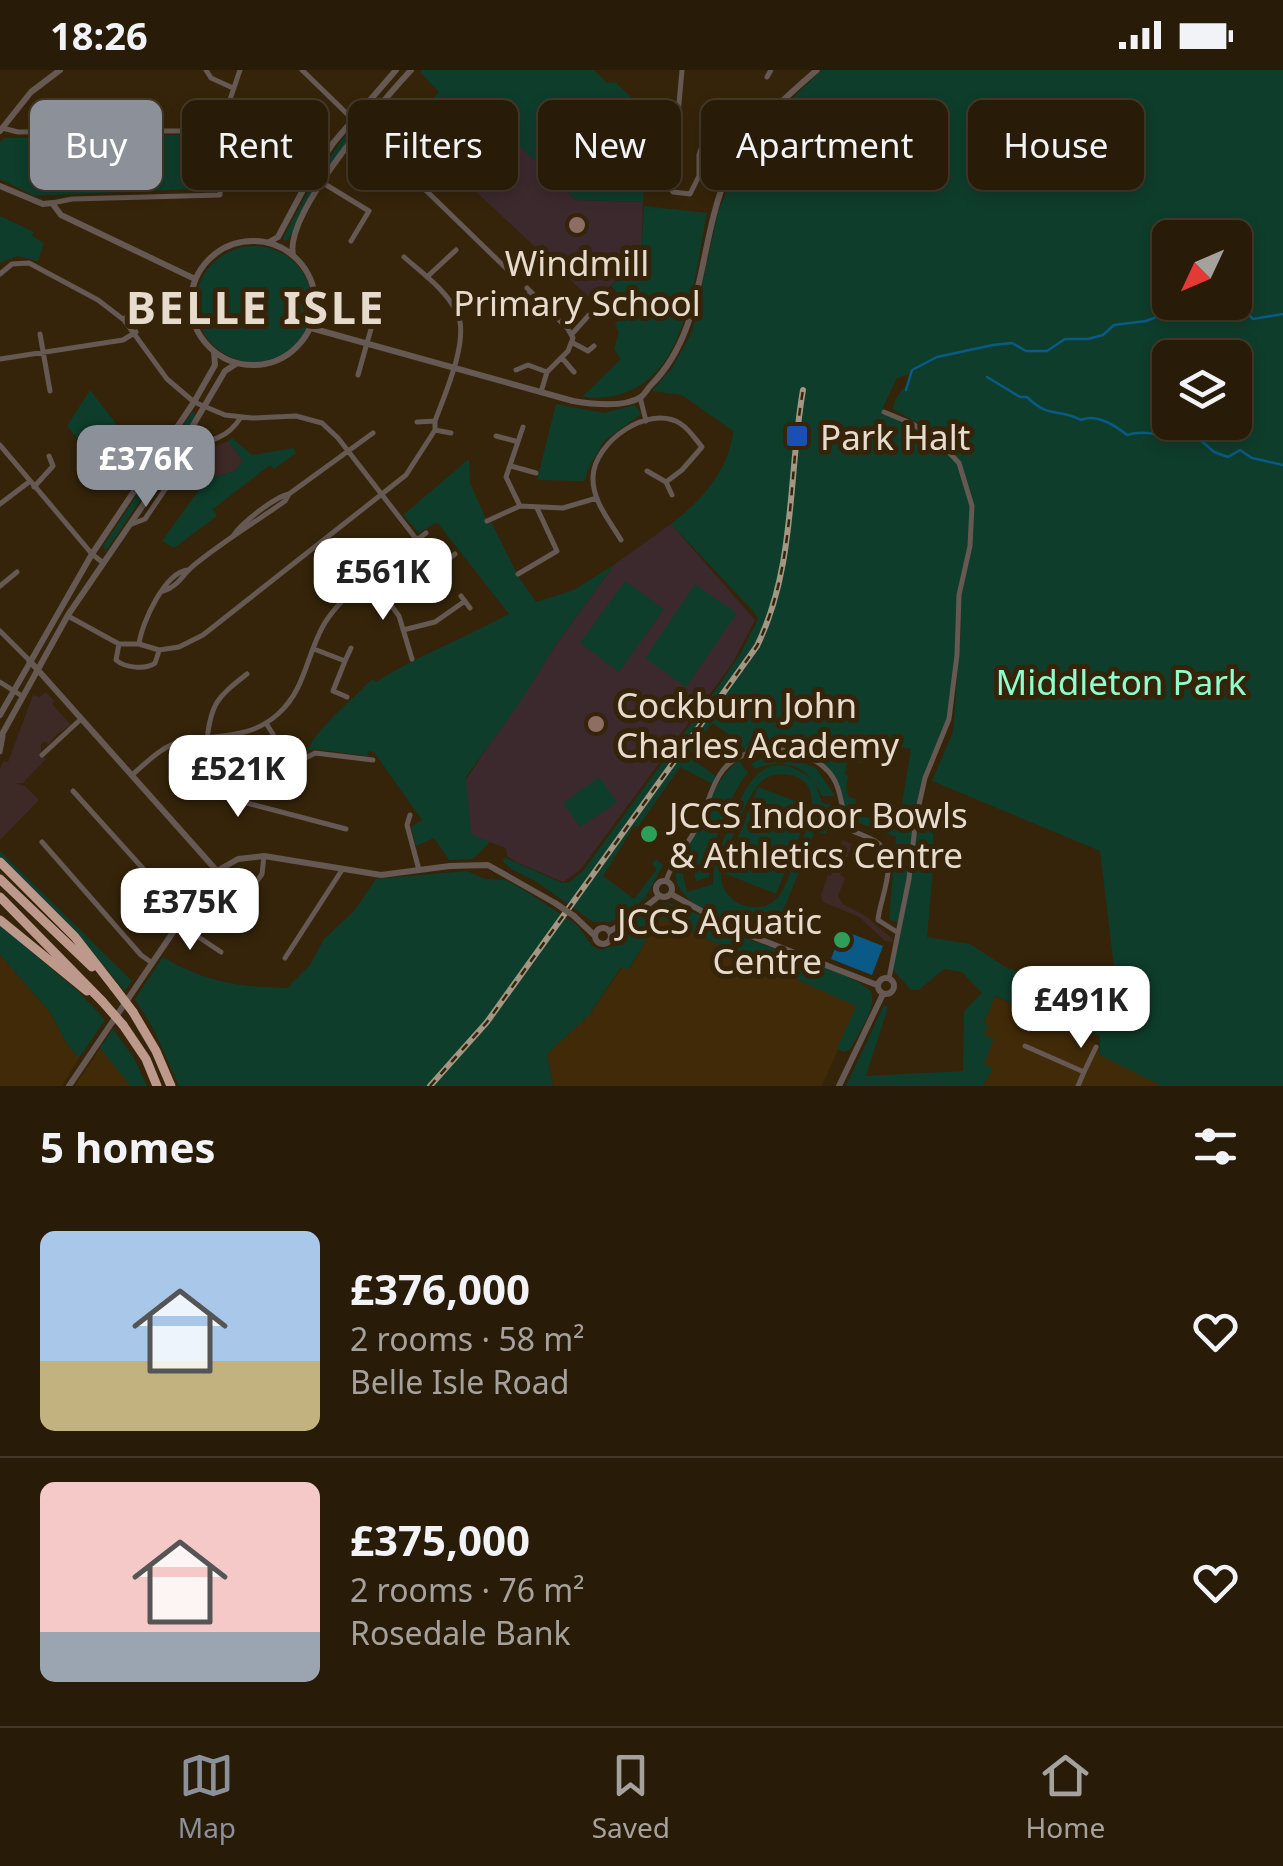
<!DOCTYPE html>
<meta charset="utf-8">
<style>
:root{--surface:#281b08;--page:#302412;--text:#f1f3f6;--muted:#a5a19c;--line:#443929;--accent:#8c9099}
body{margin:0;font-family:"Noto Sans",sans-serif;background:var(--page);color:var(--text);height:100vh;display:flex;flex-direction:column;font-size:38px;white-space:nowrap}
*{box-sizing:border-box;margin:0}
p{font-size:32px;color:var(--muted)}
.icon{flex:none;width:55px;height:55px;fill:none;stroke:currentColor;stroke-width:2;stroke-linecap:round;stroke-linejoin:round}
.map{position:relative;height:1016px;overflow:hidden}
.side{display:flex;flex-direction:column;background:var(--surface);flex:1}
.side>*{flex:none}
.guide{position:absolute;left:30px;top:30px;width:1225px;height:90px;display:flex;gap:20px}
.needle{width:65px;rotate:226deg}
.controls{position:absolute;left:1152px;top:150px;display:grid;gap:20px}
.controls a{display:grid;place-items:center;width:100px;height:100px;border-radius:15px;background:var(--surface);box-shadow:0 5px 15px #0003,0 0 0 2px var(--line);font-size:50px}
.price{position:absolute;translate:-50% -85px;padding:0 22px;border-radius:20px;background:#fff;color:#222;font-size:32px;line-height:65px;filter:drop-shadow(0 2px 5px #0008)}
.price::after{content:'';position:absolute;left:50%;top:60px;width:30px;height:22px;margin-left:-15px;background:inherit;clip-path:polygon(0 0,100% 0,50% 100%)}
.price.selected{background:var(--accent);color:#fff}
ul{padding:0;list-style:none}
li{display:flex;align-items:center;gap:30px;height:250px;padding:0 40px}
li+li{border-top:2px solid var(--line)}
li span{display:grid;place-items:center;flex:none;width:280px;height:200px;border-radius:15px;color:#555}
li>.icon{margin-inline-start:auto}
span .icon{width:120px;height:120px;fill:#fffc;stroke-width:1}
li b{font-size:42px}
h2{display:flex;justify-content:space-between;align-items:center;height:120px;padding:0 40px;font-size:42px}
.pill{padding:0 35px;border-radius:15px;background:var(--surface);box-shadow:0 5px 15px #0003,0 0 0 2px var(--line);font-size:35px;line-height:90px}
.pill.selected{background:var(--accent);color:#fff}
.status{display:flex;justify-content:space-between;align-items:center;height:70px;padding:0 50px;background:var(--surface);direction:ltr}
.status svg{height:28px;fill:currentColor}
.dock{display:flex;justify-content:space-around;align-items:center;height:140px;border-top:2px solid var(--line);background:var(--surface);font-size:28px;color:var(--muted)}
.dock a{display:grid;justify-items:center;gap:5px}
.dock .selected{color:var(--accent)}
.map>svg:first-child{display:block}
.commercial{fill:#3d2926}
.built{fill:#402a08}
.education{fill:#3c292d}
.green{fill:#0f3d2b;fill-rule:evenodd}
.water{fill:#095a86}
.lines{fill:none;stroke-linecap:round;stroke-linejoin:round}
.stream{stroke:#095a86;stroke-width:2.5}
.minor{stroke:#665852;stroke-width:5}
.tertiary{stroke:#665852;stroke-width:6}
.motorway{stroke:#bd998c;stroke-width:9}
.rail-casing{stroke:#a39683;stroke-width:6}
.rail{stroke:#35240a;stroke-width:2.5;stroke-dasharray:8;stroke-linecap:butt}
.tertiary-bridge{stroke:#665852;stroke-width:6}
.motorway-bridge{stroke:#bd998c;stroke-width:9}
.education-dot{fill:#8d6e63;stroke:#35240a;stroke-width:4}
.transit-dot{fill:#1a4fb4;stroke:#35240a;stroke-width:4}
.leisure-dot{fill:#2e9e5b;stroke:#35240a;stroke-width:4}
.labels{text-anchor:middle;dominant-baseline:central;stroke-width:10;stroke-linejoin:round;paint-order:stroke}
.poi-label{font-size:35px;fill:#e7dbcd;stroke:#35240a;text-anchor:start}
.park-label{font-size:35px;fill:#8ffecd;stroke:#35240a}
.district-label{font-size:45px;font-weight:bold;letter-spacing:2.5px;fill:#e7dbcd;stroke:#35240a}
</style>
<div class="status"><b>18:26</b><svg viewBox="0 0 49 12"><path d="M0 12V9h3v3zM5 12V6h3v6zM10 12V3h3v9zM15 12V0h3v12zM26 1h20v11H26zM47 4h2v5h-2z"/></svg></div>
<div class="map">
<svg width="1283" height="1016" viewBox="0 0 1283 1016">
<rect width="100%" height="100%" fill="#35240a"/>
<path class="commercial" d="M228,371L243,391L235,401L207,409L187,382L212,378Z
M46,622L54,631L52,634L71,655L57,664L49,674L44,671L41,674V683L46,689L23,713H15L25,716L39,730L0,770V699L3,691L8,692L33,625L40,627Z
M842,770L852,774L840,805L845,808L838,826L843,834L866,846L897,873L885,871L859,847L823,832L821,825L828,805L831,806Z"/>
<path class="built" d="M660,848L857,936L822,1016H553L547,984L589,945L622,897L629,899Z
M0,885L50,942L67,974L79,988L62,1016H0Z
M994,926L1074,959L1098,976L1100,985L1162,1016H983L992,999L984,994V953Z
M100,978L111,988L131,1016H75Z"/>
<path class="education" d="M500,57L576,130L643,132L641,186L594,232L456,103Z
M671,454L755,550L732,594L581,799L563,812L516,792L507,786L506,778L471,765L465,711L555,576L615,494Z"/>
<path class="green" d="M422,0H594L607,13L615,12L654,49L650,53L643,132L576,130L500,57L456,103L410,54L439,22L420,2Z
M822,0H1283V1016H1162L1100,985V966L1078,953L1074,959L995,926L984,953L988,955L984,965L994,969L984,994L993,998L983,1016H846L884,935L888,937L866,1006L963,1001L964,941L982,923L962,902L944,899L919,920H911L891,898L900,853L889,850L896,767L844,747C841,737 840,726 836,716C823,681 778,680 747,683L738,671L712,653L688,686L718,708L715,715L680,697L638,757L634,756L603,806L634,829L657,799L652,794L656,789L663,795L645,828L625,845L610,852H593L537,812L511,799L502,790L506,788L562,813L570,812L583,801L717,618L741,583L758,549L754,542L671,454C701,431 730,399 733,361L682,325L652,321L672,298L692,262L718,142L735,102L755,78L766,53ZM1170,168H1235V232H1170ZM1170,288H1235V352H1170ZM912,303C909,317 895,322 893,339L939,365L950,380L913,354L884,342L883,337L897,308ZM962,548L953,662L932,711L1100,781L1114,897L1095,925L1007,898L970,874L927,867L933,799V742L918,738L931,688L949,649ZM866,671L911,679L899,752L854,745L856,729L849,727L846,720L848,706L845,704L847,691L862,693Z
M349,60V68L288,170L284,171L283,168L317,105Z
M92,65L116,66L134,71L148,65H209L214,70L213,118L35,126L0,109V73L4,68H90Z
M644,136L707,143C692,217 686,338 582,327L621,289L614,279L619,262L615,254L632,237L611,216L641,186Z
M0,146L34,162L32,166L44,173L38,191L17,186L0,193Z
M196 234a58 58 0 1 1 116 0a58 58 0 1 1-116 0Z
M90,320L125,365L85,378L67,356Z
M556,334L604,343L635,335L641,344L604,371L589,397L584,411L537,410Z
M192,342L197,346L106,481L103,476Z
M232,368L252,385L293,378L296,383L274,399L270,395L213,439L217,446L174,478L162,471L207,409L235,401L243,391L228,371Z
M469,389L470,413L487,451L491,452L518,506L536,532L574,520L615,494L555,576L521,631L466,707L471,764L490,772L473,789L449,790L434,768L416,776L411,757L422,750L374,682L369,681L367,686L314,679L307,681C317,658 352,630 372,609L376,612C418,585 465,568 509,544L437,452L419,463L403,445Z
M625,511L664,539L619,602L580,573Z
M695,514L737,543L686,617L645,588Z
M781,684L816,698L835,726H822L815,713L822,733L838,736L826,764L815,761L782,844L786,850L767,857V861L774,865L770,867C744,857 656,832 680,792L687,822L713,814C712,793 723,773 730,754C746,713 765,673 812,709C797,692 776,690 755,699L750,692ZM778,704C834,704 806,760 795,788C790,801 786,821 775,830C767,838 755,838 745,836C733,833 723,822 721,809C720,794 747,726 758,715C763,708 770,706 778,704Z
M739,691L748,703C731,720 708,783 709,807L696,811L688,777C706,751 712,708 739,691Z
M599,707L617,732L580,757L563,733Z
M758,717L811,737L776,824L724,803Z
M0,781L132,911L125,921L87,876L0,786Z
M242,795L233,807L248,817L246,820L237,816L229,828L223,825L209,846L196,837L221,806Z
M467,801L485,809L506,810L527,822L577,855L592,876L600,880L613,876C621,859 646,834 665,833C681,832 737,866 758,873C777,879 864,908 871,922C878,937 857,966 850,979L845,982L837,979L856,936L660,848L628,900L621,897L589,945L547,984L553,1016H179L154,960L135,929L163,887C204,912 239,917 287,918L310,895L324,869L354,841L376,809Z
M0,855L78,921L105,950L79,988L67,974L50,942L0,885Z
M113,959L134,988L147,1016H131L100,978Z"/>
<path class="water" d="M842,860L883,876L872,905L831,889Z"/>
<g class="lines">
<path class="stream" d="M987,307L1020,327H1027C1049,349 1058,338 1081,350C1096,343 1116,356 1127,365C1153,357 1176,374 1197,367L1214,382L1228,387L1240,380L1252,388L1283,395
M906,320L912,300L937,287L993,275L1012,273L1026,281H1047L1065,269H1088L1103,265L1114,255L1146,251L1175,240L1184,241L1191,247L1208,248L1219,241L1229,248L1248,244L1253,249L1283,244"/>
<path class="minor" d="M206,0L211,8L233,18
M302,0L513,205
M767,7L771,0
M2,58L18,62L117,61L133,66L155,61H221
M676,67L682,0
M699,85L704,69L723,41
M671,102L669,117L673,122L690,124L699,106V85L733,94
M323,113L369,141L351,171
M52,133L72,129L220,125L223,50L240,0
M0,204L12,194L29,193L98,230L124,250L167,309L194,332L225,345L252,348L296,346L322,353L338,368L417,470
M427,207L456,180
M527,218L568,259L573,268L568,281L547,302L541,322
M504,225L516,238L531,222
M124,250L131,241L144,255
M40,264L50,321
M572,264L589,245L595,244
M573,273L588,281L594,276
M562,288L574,302
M0,289L123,270L136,262
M516,300L528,295L547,302
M358,305L378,234
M640,327L646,351
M884,342L913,354L944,377L959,393L972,436L970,476L959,525L957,585L949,649L925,708L916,748L909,809L889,908
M417,352L435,351
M435,360L451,363
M496,366L515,371
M185,370C209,375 229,367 241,347
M0,375L92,484L102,492
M511,396L536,403
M666,412L672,425
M113,416L127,394
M34,417L53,396L49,386
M0,434L29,412
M520,436L506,407L523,357
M487,451L520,436L563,438L597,428
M132,454L145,449L168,415L165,403
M233,466C241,453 275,427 289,424
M621,470C610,451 592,431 593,407C594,372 649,333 681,354C689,359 696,370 702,377L682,400L666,412L647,401
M413,474L443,512
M434,501L455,484
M518,504L557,481L537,438
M371,508L399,546L412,589
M0,516L17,502
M163,521C178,517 182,505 193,496C222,472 254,453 285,431L289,424L373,363
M461,526L470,538
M68,546L119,574H139L159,580L179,577L203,565L406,405L435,360V351C444,326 469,271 458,245C448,221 422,203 404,187
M403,560L435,552L465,531
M0,561L29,590
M119,574L116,590C125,598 146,600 155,593L159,581
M139,574C142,552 165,502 188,500
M314,579L345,591L333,621L347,627
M345,591L351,578
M0,612L22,626
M266,653L292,695L315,683L373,690
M207,670C211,632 218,627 247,604
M199,671L203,704L228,728L346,759
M0,682L3,666
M42,685L81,649
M132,705C147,692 163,675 183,671C218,664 249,670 278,644C305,620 306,587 323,556C343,521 394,488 426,463
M73,721L185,845
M410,745L407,755L419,800
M42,772L141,885L152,893
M666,811C673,790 687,776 697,757C707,740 710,716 723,700C746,671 803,674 828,701C843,717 840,740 849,759C858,764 870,767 878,773C900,791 880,827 878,850L897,862
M243,831L262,804L264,786
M179,854L221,882
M285,888L342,800
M1025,976L1084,1002L1078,1016
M1084,1002L1096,977"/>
<path class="tertiary" d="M0,61L31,22L60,0
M0,116L43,134L52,133L61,145L195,209
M191 233a62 62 0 1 1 124 0a62 62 0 1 1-124 0Z
M269,172L278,167L311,105L334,72L396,0
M293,185C284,143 382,32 411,0
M311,258L573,331C591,334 624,338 641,327C645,324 647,319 651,315C707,259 697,172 728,103C747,61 782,30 817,0
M29,590L217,801
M0,645L92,484L194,332L215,295L214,282
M0,668L68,545L165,403L225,301L236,294
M656 819a8 8 0 1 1 16 0a8 8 0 1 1-16 0Z
M671,824L736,860L877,915
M574,846L594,865
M595 866a8 8 0 1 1 16 0a8 8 0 1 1-16 0Z
M610,861L629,850L659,826
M878 916a8 8 0 1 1 16 0a8 8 0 1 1-16 0Z
M69,1016L207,812L217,801L238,789L264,786L381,805L450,796L488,795L555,833
M839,1016L883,924"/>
<path class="motorway" d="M0,792L75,867L114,917
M0,809L92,897
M0,827L102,931
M0,850L87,921
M133,942L156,981L171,1016
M123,955L146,989L157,1016"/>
<defs>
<path id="rail" d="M430,1016L487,952L757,576C796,496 788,406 803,320"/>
</defs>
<use href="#rail" class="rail-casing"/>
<use href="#rail" class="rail"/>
<path class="tertiary-bridge" d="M555,833L574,846"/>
<path class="motorway-bridge" d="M114,917L133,942
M102,931L123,955"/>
</g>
<g class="education-dot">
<circle cx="577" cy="155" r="10"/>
<circle cx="596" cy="654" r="10"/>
</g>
<rect class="transit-dot" x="785" y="354" width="24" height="24" rx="5"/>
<g class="leisure-dot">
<circle cx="649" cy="764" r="10"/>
<circle cx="842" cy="870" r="10"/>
</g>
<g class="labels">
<g class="poi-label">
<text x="577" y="192" text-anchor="middle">Windmill<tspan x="577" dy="40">Primary School</tspan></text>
<text x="820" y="366">Park Halt</text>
<text x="616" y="634">Cockburn John<tspan x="616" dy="40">Charles Academy</tspan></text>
<text x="669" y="744">JCCS Indoor Bowls<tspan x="669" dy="40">&amp; Athletics Centre</tspan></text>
<text x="822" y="850" text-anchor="end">JCCS Aquatic<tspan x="822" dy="40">Centre</tspan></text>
</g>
<g class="park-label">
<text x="1121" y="611">Middleton Park</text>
</g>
<g class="district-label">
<text x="256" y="236">BELLE ISLE</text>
</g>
</g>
</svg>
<div class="controls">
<a><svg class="needle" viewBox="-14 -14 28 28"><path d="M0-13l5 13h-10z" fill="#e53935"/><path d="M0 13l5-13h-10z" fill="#a5a19c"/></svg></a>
<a><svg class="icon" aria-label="layers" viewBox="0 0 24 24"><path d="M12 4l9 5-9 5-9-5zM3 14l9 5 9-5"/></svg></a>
</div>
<b class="price selected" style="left:146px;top:440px">£376K</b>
<b class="price" style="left:383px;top:553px">£561K</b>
<b class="price" style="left:238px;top:750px">£521K</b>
<b class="price" style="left:190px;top:883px">£375K</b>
<b class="price" style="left:1081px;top:981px">£491K</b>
<div class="guide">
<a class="pill selected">Buy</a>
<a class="pill">Rent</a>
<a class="pill">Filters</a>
<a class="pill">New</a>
<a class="pill">Apartment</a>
<a class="pill">House</a>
</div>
</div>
<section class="side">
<h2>5 homes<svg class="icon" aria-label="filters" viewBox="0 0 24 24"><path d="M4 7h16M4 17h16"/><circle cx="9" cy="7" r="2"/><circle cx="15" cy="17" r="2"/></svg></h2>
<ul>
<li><span style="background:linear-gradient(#a9c7e8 65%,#c2b280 0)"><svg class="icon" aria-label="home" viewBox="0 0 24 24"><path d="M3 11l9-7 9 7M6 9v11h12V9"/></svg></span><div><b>£376,000</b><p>2 rooms · 58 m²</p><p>Belle Isle Road</p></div><svg class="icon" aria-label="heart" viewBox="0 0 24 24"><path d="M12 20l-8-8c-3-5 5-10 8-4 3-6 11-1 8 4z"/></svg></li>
<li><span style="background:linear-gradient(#f6c9c9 75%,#9aa5b1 0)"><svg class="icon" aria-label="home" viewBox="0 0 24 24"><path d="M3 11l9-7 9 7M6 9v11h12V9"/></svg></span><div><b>£375,000</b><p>2 rooms · 76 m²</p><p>Rosedale Bank</p></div><svg class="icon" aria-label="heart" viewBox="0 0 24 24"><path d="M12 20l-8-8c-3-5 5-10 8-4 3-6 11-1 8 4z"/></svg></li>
</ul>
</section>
<nav class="dock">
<a class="selected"><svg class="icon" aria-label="map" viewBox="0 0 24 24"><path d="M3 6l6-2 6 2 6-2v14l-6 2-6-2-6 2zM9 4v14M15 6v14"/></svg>Map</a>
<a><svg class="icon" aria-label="saved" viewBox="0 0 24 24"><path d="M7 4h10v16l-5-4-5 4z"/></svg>Saved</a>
<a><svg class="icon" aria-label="home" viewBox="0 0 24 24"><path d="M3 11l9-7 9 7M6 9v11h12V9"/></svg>Home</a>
</nav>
